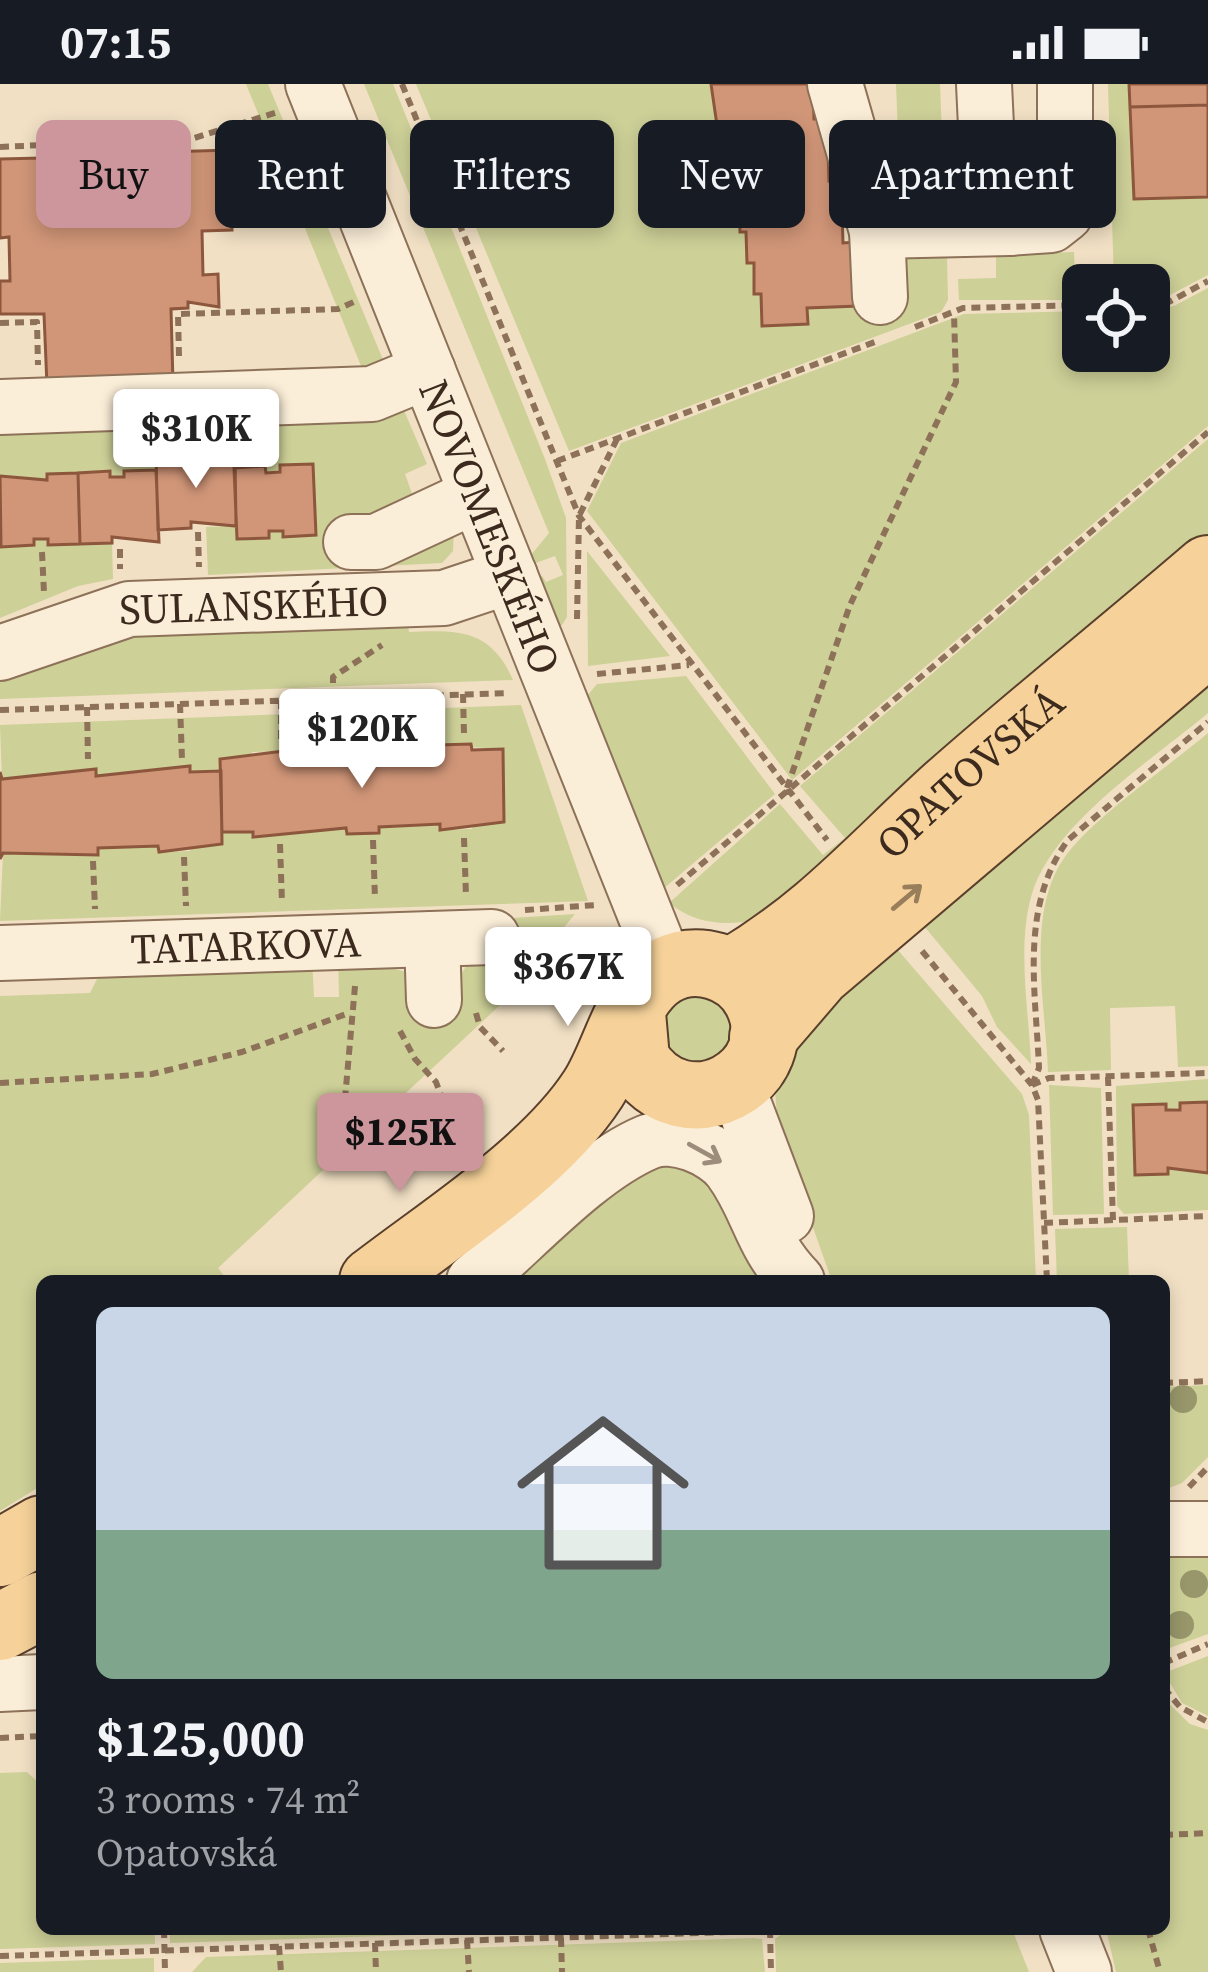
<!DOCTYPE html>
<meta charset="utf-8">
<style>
:root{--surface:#171b24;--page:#20242c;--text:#f1f3f6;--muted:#9ea1a6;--line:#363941;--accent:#cc969c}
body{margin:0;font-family:"Source Serif 4",serif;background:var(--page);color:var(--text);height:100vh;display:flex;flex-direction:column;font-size:45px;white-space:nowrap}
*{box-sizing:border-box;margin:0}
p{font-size:39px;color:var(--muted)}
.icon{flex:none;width:66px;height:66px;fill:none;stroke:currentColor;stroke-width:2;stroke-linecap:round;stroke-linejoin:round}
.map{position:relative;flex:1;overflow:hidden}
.side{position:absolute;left:36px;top:1191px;width:1134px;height:660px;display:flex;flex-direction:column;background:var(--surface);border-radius:18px;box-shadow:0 6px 18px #0003}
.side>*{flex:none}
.guide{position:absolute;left:36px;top:36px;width:1137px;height:108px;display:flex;gap:24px}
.tools{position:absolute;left:1062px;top:180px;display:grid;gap:24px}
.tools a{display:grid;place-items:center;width:108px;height:108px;border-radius:18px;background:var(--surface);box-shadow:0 6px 18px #0003;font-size:60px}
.price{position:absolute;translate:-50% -102px;padding:0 27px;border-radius:12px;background:#fff;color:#222;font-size:39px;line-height:78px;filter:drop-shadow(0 3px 6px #0008)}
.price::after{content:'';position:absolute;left:50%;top:72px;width:36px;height:27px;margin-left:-18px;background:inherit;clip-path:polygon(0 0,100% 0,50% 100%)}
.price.current{background:var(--accent);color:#111}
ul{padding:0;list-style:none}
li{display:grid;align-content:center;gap:24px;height:636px;padding:0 60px}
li+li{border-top:3px solid var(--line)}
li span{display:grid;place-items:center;height:372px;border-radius:18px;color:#555}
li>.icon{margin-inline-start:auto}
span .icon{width:216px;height:216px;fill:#fffc;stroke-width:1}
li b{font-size:51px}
.chip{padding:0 42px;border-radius:18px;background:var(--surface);box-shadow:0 6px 18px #0003;font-size:42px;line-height:108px}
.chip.current{background:var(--accent);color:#111}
.status{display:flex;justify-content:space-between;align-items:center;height:84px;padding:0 60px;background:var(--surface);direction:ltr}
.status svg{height:33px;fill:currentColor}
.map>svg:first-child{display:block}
.green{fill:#cdd097}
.building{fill:#d19678;stroke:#8d573d;stroke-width:3}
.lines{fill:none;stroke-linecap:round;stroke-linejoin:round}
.minor-casing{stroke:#8d7159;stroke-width:58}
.major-casing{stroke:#5a3f2d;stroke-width:70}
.path{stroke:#8d7159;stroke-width:6;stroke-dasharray:9 6;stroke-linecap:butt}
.minor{stroke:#fbeed8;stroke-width:54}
.major{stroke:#f6d29a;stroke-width:66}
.tree{fill:#98966b}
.oneway{stroke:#997e5c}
.oneway2{stroke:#9c8c7b}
.labels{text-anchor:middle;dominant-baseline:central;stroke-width:9;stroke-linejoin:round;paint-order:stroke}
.street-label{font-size:42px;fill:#3c2a1e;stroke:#f8ebd4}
</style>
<div class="status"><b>07:15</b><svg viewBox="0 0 49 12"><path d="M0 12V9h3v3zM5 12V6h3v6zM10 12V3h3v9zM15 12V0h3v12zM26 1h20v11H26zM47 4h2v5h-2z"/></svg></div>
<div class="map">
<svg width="1208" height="1888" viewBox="0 0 1208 1888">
<rect width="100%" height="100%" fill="#f1e0c4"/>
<path class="green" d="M246,0H268L389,290L368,299Z
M364,0H393L545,375L566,434L567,533L562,541L555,542L535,495L542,492L546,498L563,491L555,472L530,481L527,476L549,449Z
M416,0H711L719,54L725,55L733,116L739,117L740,147L746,148L747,179H754V210H761L762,241L807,240V224L858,222L902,161L947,172L948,216L941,228L569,367Z
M896,0H940L945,131H901Z
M1108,0H1129L1134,115L1208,113V191L1168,212L1149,213V201H1114Z
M1074,168L1075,193L1101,188V201H1083V216H959L958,195L996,194V171Z
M1208,204V342L792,696L587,427L621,359L964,230L1083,227V267H1149V225L1174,222Z
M397,310L427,380L405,390L415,418L454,447L453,467L442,479L208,491L206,443L236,442L238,455L269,454V447H283L284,453L316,451L313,380L281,381L280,388L266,389L265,382L234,384L235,370L204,371L203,378H189L188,372L157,373L156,386L125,387L124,393H110L109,387L48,390L47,396L0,392V338Z
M1208,355V456L756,836C723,842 696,840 669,819L780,720L823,771L845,754L800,702Z
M0,426L2,463L33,461L34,455H48L49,461L112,459L113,495L78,502L0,534Z
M587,467L670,572L588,582Z
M407,533L409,548C458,546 491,545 513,596L0,615V588L76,554Z
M1208,587V629C1151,677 1051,740 1031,813C1017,864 1029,928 1031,980L997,943L982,912L924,842L897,865L1022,1010L1029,1031L1036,1197H832L778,1045L775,1006L778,986L822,915Z
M686,592L775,710L663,805L586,613L597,600Z
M521,621L588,817L0,837L3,769L97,771L98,764L158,762L159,768L190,767L191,761L222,748H253L254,753L346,744L347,750L379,749V743L440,740L441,746L472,745L473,739L504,737L502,665L439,661L438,667L377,669L376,663L284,673L283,667L252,668L251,674L221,687L190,688L189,682L96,692L95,685L2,695L0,641Z
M1208,649V982L1178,983L1175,922L1110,924L1111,986L1048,988C1046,923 1024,826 1067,770C1097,731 1168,683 1208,649Z
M575,830L498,923L218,1184L228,1197H42V1401L0,1427V912L90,909L103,883L312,875L314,913H339L338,874C381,879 414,893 457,896L498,835Z
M699,900L742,944L717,985L670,979L656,928Z
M1208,995V1018L1166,1026L1165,1020L1133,1022L1136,1091L1168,1090V1084L1208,1089V1126L1124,1130L1117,1122L1116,1002Z
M1049,1001L1101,1004L1104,1130L1053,1131Z
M655,1073L702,1087L768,1197H494Z
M1127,1143L1129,1197H1057L1055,1145Z
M1208,1301V1373L1182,1399L1164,1406V1303Z
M1164,1458L1208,1459V1550L1164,1566Z
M1208,1572V1632L1182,1619L1164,1589Z
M1164,1615L1190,1640L1208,1646V1888H1116L1106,1845H1164Z
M27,1688L42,1702V1845H155V1860L0,1865V1689Z
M170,1845H592L170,1859Z
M1012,1845L1029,1888H776L775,1855L783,1849Z
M753,1854L762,1855L765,1888H192L206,1873Z
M154,1874V1888H0V1879Z"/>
<path class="building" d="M711,0H813L814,35H827L829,97L841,96L843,159L856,158L858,222L807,224L808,240L762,242L761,210H754V179H747L746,148H740L739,117H733L732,86H726L725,55H719Z
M1129,0H1208V21L1130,23Z
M1208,21V113L1134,115L1130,23Z
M230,66L232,146L202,147L203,191L218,190L219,223L188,218V224L171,225L173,299L47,302L44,230H0V197H10L9,153L0,154V75L41,74L40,99L70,98V78L153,75V96L166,95V68Z
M235,370L236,442L191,438V444L158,446L156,373L189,372V378H203V371Z
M313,380L316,451L283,453V447H269V454L237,455L234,384L265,382L266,389L280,388V381Z
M156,386L159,458L112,453V459L80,460L78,389L110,387V393H124V387Z
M78,389L80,460L48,461V455H34V461L1,463L0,392L47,396V390Z
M471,660L472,666L503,665L504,738L440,746V740L379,743V749L347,750L346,744L253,753V748H222L220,675L284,667V673L377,663V669L438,667V661Z
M190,682V688L221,687L222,760L159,768L158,762L98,764V771L3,769L0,775V688L2,695L96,685V692Z
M1208,1018V1089L1168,1084V1090L1135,1091L1133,1021L1166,1020V1026H1180V1019Z"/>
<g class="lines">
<defs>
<g id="minor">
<path id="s1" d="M313,0L667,885"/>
<path d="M835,0L877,147L880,213"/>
<path d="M984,0L990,126L1009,144L1051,141L1065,130V0"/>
<path d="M877,147L1009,144"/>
<path d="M0,323L372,310L428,287"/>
<path d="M351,458H376L477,411"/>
<path id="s2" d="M0,569L129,525L444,514L510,492"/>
<path d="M432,855L434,916"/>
<path id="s3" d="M0,869L492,853"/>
<path d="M736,1000L786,1132"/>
<path d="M474,1197C524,1155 588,1083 648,1058C673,1047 716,1065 731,1086C759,1124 760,1159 797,1197"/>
<path d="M1164,1445H1208"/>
<path d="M0,1600L42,1598"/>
<path d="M1067,1845L1084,1888"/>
</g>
<g id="major">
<path id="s4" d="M731,888C821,835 872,774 948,705C1033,630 1122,559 1208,485"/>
<path d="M763,953L818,889L1208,558"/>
<path d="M373,1197C443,1143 545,1079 593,1005C616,970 626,910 663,888C695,869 740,882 757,916C795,992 683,1053 636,975L632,929"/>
<path d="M0,1469L42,1445"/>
<path d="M0,1543L42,1521"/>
</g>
</defs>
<use href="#minor" class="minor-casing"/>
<use href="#major" class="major-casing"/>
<path class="path" d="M402,0L579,432L827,756
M0,63L194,54L278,28
M1149,219H1167L1208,197
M0,239L37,238L38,281
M915,243L963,224L1083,221
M179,272L178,230L338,225L356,217
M557,377L880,256
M198,448L199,483
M120,465V485
M42,468L44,509
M577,535L579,432L617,355
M597,590L689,581
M463,610L464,651
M369,613L370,655
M333,614V593L382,561
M281,616V661
M180,620L182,676
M87,623L88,675
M0,626L508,609
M787,704L850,521L956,298L954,229
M464,754L466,812
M373,756L375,815
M280,760L282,819
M184,773L186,822
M93,777L95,825
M677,801L1208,348
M525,826L596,821
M922,867L1032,1001L1038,1016L1047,1197
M355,902L343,1037L382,1078
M476,929L480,943L503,967
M400,947L415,975L436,998L461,1067
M1108,993L1113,1136
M0,999L152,990L242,968L349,929
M1032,1001L1039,984C1036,907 1019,823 1068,756L1208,638
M1032,1001L1049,994L1208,989
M1044,1139L1208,1132
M1164,1299L1208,1297
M1189,1403L1208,1383
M1164,1579L1208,1560
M1164,1604L1180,1623L1208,1638
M0,1654L42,1652
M1164,1751L1208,1749
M164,1845L165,1888
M770,1845L771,1888
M1148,1845L1160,1888
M561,1854L562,1888
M467,1856L469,1888
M375,1859L376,1888
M279,1862L281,1888
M0,1872L818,1845"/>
<use href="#minor" class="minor"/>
<use href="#major" class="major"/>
</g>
<g class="tree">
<circle cx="1183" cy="1315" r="14"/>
<circle cx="1194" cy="1500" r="14"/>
<circle cx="1180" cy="1541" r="14"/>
</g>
<defs><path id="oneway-shaft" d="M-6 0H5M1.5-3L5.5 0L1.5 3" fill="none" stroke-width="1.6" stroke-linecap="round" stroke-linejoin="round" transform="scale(3)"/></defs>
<use class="oneway" href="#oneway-shaft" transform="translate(907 813) rotate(-40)"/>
<use class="oneway2" href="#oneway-shaft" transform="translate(705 1069) rotate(29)"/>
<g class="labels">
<g class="street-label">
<text stroke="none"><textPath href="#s1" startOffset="477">NOVOMESKÉHO</textPath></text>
<text stroke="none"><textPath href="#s2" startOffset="261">SULANSKÉHO</textPath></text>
<text stroke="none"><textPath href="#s4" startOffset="312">OPATOVSKÁ</textPath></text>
<text stroke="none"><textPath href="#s3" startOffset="246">TATARKOVA</textPath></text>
</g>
</g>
</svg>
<div class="tools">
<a><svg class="icon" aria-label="locate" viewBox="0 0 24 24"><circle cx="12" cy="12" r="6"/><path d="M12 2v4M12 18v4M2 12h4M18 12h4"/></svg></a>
</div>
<b class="price" style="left:196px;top:407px">$310K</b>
<b class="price" style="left:362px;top:707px">$120K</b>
<b class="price" style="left:568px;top:945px">$367K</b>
<b class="price current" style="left:400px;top:1111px">$125K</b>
<div class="guide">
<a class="chip current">Buy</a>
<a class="chip">Rent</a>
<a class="chip">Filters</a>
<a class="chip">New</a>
<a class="chip">Apartment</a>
</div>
<section class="side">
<ul>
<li><span style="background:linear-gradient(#c9d6e8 60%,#7fa58c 0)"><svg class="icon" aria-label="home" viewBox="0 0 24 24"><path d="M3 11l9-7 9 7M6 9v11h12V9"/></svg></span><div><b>$125,000</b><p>3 rooms · 74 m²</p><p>Opatovská</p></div></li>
</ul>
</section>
</div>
